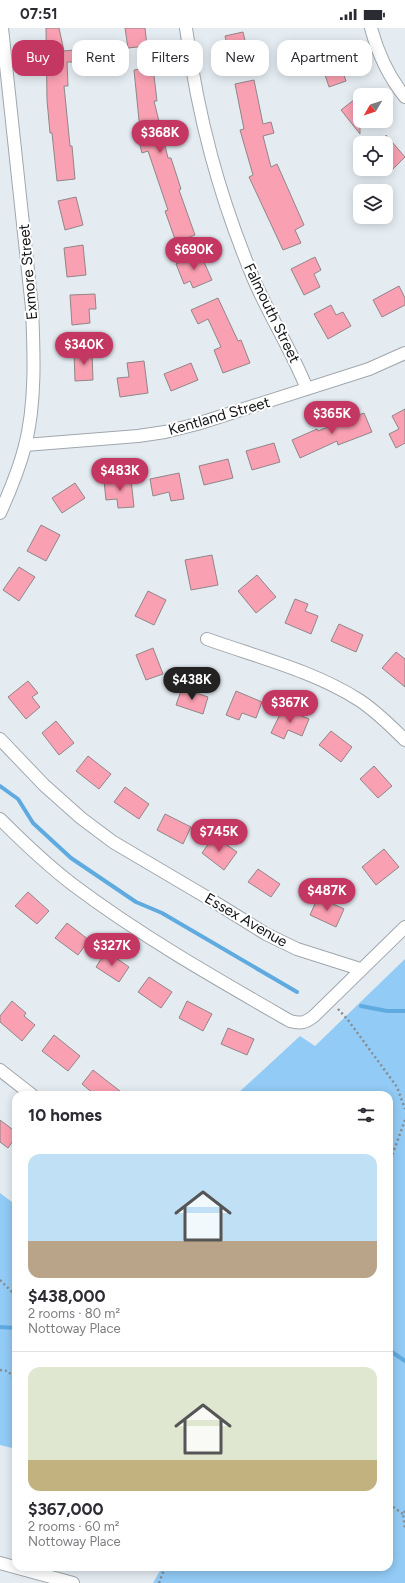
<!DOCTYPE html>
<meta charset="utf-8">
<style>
:root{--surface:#fff;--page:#f2f2f3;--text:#2b2b33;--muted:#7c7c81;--line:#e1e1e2;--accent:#c53763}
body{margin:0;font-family:Figtree,sans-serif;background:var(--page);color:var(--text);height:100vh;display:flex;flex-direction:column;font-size:15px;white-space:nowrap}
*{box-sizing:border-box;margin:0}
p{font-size:13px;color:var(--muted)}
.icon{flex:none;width:22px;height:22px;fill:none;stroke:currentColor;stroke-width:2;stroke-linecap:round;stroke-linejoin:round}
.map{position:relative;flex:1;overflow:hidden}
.details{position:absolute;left:12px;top:1063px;width:381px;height:480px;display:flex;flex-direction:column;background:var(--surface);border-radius:12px;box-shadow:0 2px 10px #0003}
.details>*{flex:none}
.guide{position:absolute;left:12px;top:12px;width:381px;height:36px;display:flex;gap:8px}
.needle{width:26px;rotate:231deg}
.tools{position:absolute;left:353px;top:60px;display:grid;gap:8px}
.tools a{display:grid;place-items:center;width:40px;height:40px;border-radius:8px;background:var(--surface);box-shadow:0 2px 10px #0003;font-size:20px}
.price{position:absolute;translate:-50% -34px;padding:0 9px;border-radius:14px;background:var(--accent);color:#fff;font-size:13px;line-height:26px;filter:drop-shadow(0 1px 2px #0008)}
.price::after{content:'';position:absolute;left:50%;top:24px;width:12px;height:9px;margin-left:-6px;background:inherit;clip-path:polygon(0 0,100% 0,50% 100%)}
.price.current{background:#222;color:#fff}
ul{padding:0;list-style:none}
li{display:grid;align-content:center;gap:8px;height:212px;padding:0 16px}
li+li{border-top:1px solid var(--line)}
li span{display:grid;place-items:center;height:124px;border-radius:12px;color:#555}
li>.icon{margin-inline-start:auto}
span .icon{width:72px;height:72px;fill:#fffc;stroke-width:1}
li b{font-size:17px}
h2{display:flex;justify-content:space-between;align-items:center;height:48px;padding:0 16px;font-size:17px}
.chip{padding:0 14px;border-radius:12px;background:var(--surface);box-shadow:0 2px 10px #0003;font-size:14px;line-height:36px}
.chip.current{background:var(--accent);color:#fff}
.status{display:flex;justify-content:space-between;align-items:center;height:28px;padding:0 20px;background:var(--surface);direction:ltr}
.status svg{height:11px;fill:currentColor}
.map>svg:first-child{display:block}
.green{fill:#92cbf5}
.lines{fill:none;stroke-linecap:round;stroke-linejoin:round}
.stream{stroke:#5fabe0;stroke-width:4}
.building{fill:#f9a0b2;stroke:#908688}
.street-casing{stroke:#a0a7ad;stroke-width:14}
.path{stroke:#868b8f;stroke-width:2.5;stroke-dasharray:2 3;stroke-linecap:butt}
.street{stroke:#fff;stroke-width:12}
.labels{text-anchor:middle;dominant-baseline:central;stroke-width:4;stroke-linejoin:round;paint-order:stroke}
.street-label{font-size:15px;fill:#121517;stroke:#fff}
</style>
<div class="status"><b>07:51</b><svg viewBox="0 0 49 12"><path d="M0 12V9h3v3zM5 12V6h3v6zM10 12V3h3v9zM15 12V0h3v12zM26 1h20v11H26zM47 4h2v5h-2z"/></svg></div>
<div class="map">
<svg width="405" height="1555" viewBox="0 0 405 1555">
<rect width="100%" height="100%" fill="#e4ecf2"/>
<path class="green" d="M405,931V1555H153L162,1539H389V1067H236L300,1008L315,1018Z
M0,1165L16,1177V1421L0,1417Z"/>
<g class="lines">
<path class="stream" d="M0,758L18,771L33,795L71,830L136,874L162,885L297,964
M361,978L387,983H405
M0,1299L16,1300
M389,1322L405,1333"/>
</g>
<path class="building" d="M46,0H59L64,23L74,22V34H67L68,58H64L70,118H72L75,151L57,153L52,105H50L47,72Z
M125,0H145L147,18L128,20Z
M243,4L249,30L231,34L225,8Z
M337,26L346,53L329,59L320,31Z
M153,39L157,73H154L168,130H171L181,161L179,162L195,207L176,214L165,183L168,182L148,123L142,125L136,102L142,101L139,92L134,42Z
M254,52L263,96L271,94L274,105L263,108L271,139L277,136L304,197L295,202L301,215L283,222L249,149L253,147L240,102L244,101L235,56Z
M355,71L360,77V106L341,82Z
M386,107L405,129L392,142L386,135Z
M76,169L83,197L65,202L58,173Z
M83,217L86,247L67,249L64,220Z
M200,225L212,252L193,260L190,253L184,256L176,236Z
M315,229L321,242L314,246L320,259L304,267L291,241Z
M399,258L405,270V277L382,289L373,272Z
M95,266L96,281H89L90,295L72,297L70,267Z
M218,270L238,313L241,312L250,335L223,345L214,322L221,319L208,291L198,296L191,282Z
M331,277L336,287L343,284L351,298L328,311L314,286Z
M92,323L93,352L75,353L74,324Z
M144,333L148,365L120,369L117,350L129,349L127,335Z
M191,335L198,352L171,363L164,346Z
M405,381V415L396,420L389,406L399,401L392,388Z
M364,385L372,404L338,417L337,413L300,430L292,412L317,401L318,403Z
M274,415L280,434L252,442L246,423Z
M228,431L233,450L204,457L199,438Z
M179,445L184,471L171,473L169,464L153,468L150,451Z
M131,451L134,479L118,480L117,471L106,472L104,453Z
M75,455L85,470L62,485L52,470Z
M41,497L60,507L46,533L27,523Z
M212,527L218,557L191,562L185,532Z
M19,539L35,549L19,573L3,562Z
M257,547L276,569L256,585L238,563Z
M148,563L166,572L154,597L135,588Z
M295,571L308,576L305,583L318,588L311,606L285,595Z
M339,596L363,607L356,624L331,613Z
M153,620L163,646L146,652L136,627Z
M396,624L405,631V659L382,640Z
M28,653L38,665L32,669L40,679L26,691L8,669Z
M182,660L208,669L203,686L176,677Z
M236,663L262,674L256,690L242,685L239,692L226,687Z
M283,680L309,691L302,708L288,702L284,711L271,705Z
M56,693L74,715L59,727L42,705Z
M331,703L352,719L341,734L319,717Z
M88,728L111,746L99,761L76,743Z
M374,738L392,758L378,770L360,751Z
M125,759L149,776L139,791L114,774Z
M165,786L191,799L183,816L157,802Z
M214,808L237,824L224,842L202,825Z
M384,821L399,839L376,857L362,839Z
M258,841L280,856L271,869L248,854Z
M28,864L49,883L37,896L15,878Z
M318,869L344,881L336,899L310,887Z
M67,895L89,912L78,927L55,910Z
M106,923L129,939L119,954L96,939Z
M149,949L172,964L161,980L138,964Z
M12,973L26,985L24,988L35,997L22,1013L0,994V988Z
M187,973L212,986L203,1003L179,990Z
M228,1000L254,1011L247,1027L221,1016Z
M54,1007L80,1028L68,1043L42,1023Z
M93,1042L125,1067H95L82,1056Z
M0,1092L16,1104V1109L8,1120L0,1114Z"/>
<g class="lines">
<defs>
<path id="street" d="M186,0C198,90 219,168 254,252C270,289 292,323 307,361
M371,0C378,26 388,48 405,69
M25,417L138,408L165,404L197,396L369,341L405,325
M0,485C10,463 19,441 25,418C36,375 34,325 32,280L2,0
M207,611C257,629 314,643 359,672C376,683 391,698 405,712
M0,711L44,757L81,790L113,814L208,870L266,906L297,921L360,941
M0,791C23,814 46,836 72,856C141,908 215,950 290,993C301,996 305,995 314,988L405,899
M0,1042L32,1067
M0,1535L73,1555"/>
</defs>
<use href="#street" class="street-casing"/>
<path class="path" d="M338,981L348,992L397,1059L405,1081
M389,1136L405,1092
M0,1252L16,1268
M0,1342L8,1343L16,1353
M389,1476L403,1486
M405,1483L403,1486L405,1500
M159,1555L165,1539"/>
<use href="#street" class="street"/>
</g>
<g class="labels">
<g class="street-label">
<text transform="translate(28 244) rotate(-95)">Exmore Street</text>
<text transform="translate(272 285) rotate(64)">Falmouth Street</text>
<text transform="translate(219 388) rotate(-16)">Kentland Street</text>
<text transform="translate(246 892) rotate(30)">Essex Avenue</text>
</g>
</g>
</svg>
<div class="tools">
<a><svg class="needle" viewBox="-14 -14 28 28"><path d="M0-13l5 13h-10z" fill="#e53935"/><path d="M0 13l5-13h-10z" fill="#7c7c81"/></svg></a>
<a><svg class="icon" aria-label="locate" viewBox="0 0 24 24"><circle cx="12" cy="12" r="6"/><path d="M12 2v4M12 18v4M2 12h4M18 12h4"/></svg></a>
<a><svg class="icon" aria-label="layers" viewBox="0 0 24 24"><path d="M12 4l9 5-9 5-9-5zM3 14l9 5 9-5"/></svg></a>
</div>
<b class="price" style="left:160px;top:126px">$368K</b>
<b class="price" style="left:194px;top:243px">$690K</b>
<b class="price" style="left:84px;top:338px">$340K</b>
<b class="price" style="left:332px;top:407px">$365K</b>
<b class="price" style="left:120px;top:464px">$483K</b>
<b class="price current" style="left:192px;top:673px">$438K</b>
<b class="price" style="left:290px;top:696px">$367K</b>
<b class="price" style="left:219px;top:825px">$745K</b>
<b class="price" style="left:327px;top:884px">$487K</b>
<b class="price" style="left:112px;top:939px">$327K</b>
<div class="guide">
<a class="chip current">Buy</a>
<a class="chip">Rent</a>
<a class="chip">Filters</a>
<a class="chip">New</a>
<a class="chip">Apartment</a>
</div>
<section class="details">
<h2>10 homes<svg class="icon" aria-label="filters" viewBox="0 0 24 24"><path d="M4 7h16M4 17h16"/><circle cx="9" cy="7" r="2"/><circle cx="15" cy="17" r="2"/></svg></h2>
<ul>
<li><span style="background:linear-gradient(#bfe0f5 70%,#b9a48a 0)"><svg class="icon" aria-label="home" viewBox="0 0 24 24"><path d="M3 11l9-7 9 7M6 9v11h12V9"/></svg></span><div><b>$438,000</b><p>2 rooms · 80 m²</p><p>Nottoway Place</p></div></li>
<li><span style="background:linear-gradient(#dfe7d0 75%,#c2b280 0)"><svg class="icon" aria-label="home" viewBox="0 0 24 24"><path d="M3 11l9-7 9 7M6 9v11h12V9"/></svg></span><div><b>$367,000</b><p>2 rooms · 60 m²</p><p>Nottoway Place</p></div></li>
</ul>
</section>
</div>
